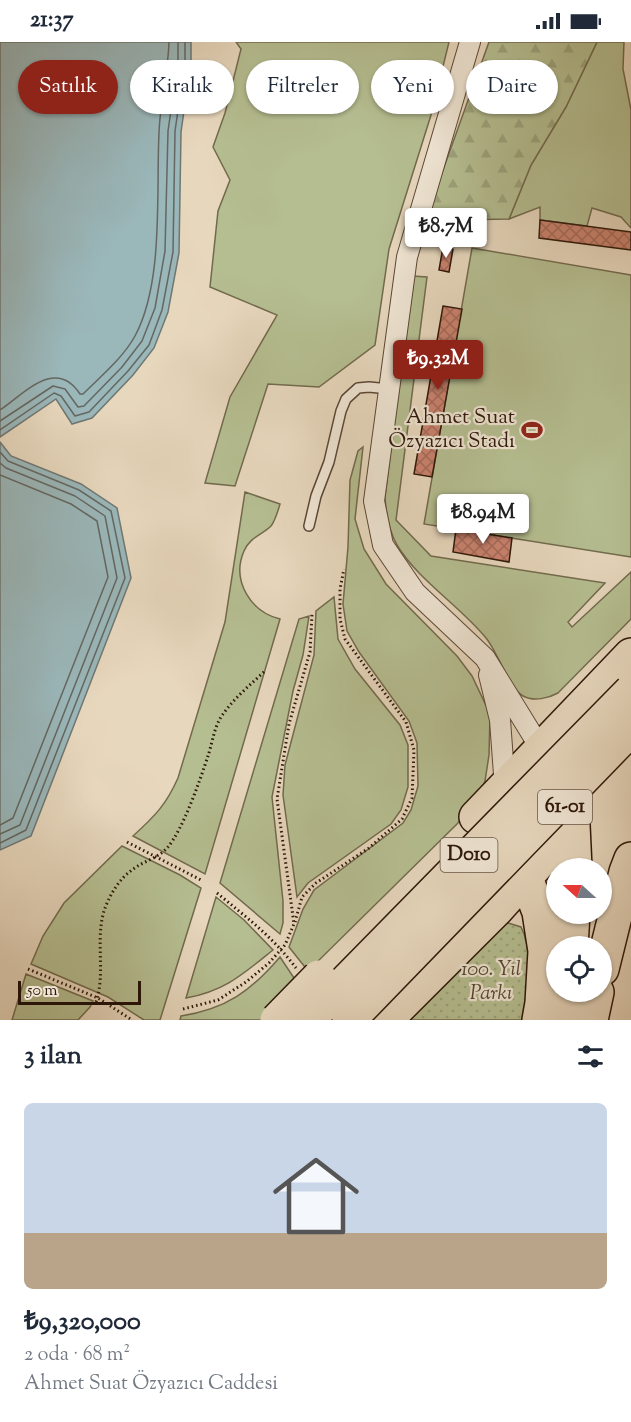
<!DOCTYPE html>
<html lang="tr">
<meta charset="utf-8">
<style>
:root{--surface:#fff;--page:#f6f6f7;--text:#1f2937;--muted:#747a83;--line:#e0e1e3;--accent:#8f2418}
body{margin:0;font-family:"Sorts Mill Goudy",serif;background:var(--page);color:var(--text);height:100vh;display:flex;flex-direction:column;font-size:22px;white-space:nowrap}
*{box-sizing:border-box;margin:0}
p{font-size:20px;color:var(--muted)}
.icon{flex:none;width:33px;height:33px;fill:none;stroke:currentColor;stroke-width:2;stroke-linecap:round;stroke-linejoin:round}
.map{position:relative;height:978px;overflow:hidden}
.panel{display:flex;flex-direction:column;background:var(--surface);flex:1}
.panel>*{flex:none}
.banner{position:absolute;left:18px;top:18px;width:596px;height:54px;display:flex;gap:12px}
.needle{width:39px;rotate:291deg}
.fabs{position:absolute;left:546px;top:816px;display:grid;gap:12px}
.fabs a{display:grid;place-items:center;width:66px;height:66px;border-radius:50%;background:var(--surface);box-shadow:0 2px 4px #0004;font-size:30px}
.scale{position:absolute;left:18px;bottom:15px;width:123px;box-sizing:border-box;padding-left:6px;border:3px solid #2e1709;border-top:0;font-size:16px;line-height:21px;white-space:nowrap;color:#2e1709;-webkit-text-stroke:4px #efe5d4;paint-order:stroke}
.price{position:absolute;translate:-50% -51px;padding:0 14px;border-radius:6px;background:#fff;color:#222;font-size:20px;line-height:39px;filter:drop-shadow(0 2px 3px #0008)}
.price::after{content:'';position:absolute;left:50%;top:36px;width:18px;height:14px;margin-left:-9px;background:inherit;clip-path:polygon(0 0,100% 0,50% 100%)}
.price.on{background:var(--accent);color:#fff}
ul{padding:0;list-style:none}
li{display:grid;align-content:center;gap:12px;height:318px;padding:0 24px}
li+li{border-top:2px solid var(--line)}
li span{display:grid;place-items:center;height:186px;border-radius:9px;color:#555}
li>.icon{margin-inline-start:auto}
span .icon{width:108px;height:108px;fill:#fffc;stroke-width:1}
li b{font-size:26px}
h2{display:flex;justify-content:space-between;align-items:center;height:72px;padding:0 24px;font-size:26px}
.tag{padding:0 21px;border-radius:27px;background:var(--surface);box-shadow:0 2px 4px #0004;font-size:21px;line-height:54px}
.tag.on{background:var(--accent);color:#fff}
.status{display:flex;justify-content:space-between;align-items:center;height:42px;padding:0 30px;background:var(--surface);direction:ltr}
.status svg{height:16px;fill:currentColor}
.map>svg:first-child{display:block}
.grass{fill:#b5be91;stroke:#726a4d;stroke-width:1.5}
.forest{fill:url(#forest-firs);stroke:#726a4d;stroke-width:1.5}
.park{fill:url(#park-dots);stroke:#726a4d;stroke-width:1.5}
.water{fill:#9ab7ba;stroke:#6f7773;stroke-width:1.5}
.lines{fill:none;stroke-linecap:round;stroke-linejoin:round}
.shore{stroke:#646762;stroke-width:1.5}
.building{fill:url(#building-cross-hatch);stroke:#2e1709;stroke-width:1.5}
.lane-casing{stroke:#5c4736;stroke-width:12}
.street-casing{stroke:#5c4736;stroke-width:22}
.highway-casing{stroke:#2e1709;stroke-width:36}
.path{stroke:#2e1709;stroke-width:3;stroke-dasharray:1.5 3;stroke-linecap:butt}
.lane{stroke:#efe5d4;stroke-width:9}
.street{stroke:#efe5d4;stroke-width:20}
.highway{stroke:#e7d7bd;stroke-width:33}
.highway-bridge-casing{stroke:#2e1709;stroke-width:36;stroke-linecap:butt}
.highway-bridge{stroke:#e7d7bd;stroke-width:33}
.labels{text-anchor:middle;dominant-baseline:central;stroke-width:4.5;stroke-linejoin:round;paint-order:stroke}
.shield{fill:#efe5d4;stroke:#685546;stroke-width:1.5}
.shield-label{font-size:20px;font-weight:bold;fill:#2e1709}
.poi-label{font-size:21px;fill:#2e1709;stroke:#efe5d4;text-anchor:end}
.park-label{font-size:21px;font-style:italic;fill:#564932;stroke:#efe5d4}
</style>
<div class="status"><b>21:37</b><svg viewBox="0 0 49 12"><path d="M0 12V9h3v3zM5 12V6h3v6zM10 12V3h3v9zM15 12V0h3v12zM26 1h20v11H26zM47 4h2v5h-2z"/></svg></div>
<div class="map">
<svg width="631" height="978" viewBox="0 0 631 978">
<defs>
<pattern id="forest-firs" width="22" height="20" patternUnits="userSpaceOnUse" patternTransform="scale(1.5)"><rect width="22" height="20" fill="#b5be91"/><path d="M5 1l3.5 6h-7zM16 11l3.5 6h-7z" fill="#9ca37c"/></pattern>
<pattern id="park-dots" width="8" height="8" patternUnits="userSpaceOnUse" patternTransform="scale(1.5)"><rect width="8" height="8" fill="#b5be91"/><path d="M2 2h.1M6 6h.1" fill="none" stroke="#9ca37c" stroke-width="1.8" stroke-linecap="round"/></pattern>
<pattern id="building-cross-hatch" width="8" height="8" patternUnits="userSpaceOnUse" patternTransform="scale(1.5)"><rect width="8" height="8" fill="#ca826e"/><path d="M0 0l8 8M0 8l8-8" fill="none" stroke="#a46959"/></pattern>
</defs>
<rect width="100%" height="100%" fill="#e7d7bd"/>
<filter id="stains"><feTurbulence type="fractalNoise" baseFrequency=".00333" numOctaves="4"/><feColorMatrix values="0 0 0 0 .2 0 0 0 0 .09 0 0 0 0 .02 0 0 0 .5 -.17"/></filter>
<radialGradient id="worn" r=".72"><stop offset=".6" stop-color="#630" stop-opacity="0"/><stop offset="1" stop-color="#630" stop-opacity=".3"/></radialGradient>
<path class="grass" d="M236,0H449L431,73L389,207L375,303L319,345L268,342L235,444L205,441L230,355L277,273L210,245L218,169L230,138L213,105L225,71L241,7Z
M597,0H624L623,27L631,68V186L621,175L592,166L587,184L540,178V165L509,177L531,123L566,65Z
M472,206L631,233V515L424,482Z
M412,234L427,235L396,478L431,514L605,541L568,580L572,585L631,530V577L558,651C549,656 534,660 523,654C510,647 497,609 486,596C461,565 417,537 397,503C389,489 386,472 385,455Z
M363,405L355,477L364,507L386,542L457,614L472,634L490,672L489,713L485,739L477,758L457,782L308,929L289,905L303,867L314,848L403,781L411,768L418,744L417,701L409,679L359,610L347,589L343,562L348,505L350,438L358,409Z
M245,450L280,462C278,469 275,479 271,484C262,493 250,495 244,509C231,539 251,570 280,577L205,832L133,794C155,774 166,763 178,736L225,580Z
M334,555L338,597L355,627L400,683L408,703V745L401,768L391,782L308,841L297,855L283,753L285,723L314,613L316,569Z
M309,574L303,613L293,649L272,755L283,859V881L280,892L220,841L299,577Z
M122,804L180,833L201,846L160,978H144L108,955L31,922L43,894L64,861Z
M216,855L244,878L273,908C243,932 225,949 186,956Z
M280,915L322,978H180L181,974C226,967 251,949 280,915Z
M26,932L93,959L90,965L78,978H12Z"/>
<path class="forest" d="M489,0H597L566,65L531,123L509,177L453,178L429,167Z"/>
<path class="park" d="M508,881L521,885C534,909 527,951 524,978H402L499,885Z"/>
<path class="water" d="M0,0H191V20L181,90L179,211L168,270L154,306L133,333L92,376L72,382L56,357L0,395Z
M0,400L11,414L81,442L117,466L131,536L31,794L0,808Z"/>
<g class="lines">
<path class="shore" d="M0,368C25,351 56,315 80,352H83C100,335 123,316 135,294C164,240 156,151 159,91C160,60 168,31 169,0
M0,379L53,344L65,347L78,365L84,364L122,325L142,299L155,266L165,209L168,89L178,19V0
M0,388L54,351L61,354L75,374L89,370L128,329L149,303L162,268L173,210L175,89L185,20V0
M0,410L8,419L79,448L111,469L125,536L26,788L0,801
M0,421L6,426L75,454L105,474L117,536L20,783L0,792
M0,433L71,462L97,479L108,535L13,776L0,783"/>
</g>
<path class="building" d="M540,178L631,190V208L539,196Z
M443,205L453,207L449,230L439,228Z
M443,264L462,267L432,435L414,432Z
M456,487L512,496L509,520L453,510Z"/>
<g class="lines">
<defs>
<path id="lane" d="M309,484L316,454L329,420L341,369L346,357L358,346L369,345L389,347"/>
<path id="street" d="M470,0L407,215L374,459L383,503L415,550L485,616L541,707
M489,633L500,678L505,746"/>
<path id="highway" d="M505,746L525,833L539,870L545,909L542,961L539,978
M568,772L573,783L575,826
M476,775L631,613
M571,904L573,872
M602,927L626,830L631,817
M386,978L498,866L573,783
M562,978L567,950
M591,978L597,950"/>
</defs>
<use href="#lane" class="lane-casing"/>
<use href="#street" class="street-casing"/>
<use href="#highway" class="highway-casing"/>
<path class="path" d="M127,800L203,839
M217,851C246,875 274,896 296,926
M295,880L302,855L316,841L369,806L402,777L412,756L414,708L406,680L345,597L340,577V547L344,527
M28,927L98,956L132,978
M96,960C106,931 95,899 104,869C109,854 119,837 132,828C143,819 157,817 167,806C183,788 200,738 208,714C212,702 214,686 221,675C233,657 250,643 266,628
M183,967L218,958L246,940L269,921L285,903L294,882L277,757L289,682L310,610L312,572"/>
<use href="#lane" class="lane"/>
<use href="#street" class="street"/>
<use href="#highway" class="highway"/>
<defs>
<path id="highway-bridge" d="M277,978L319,935
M308,978L631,649
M349,978L631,687"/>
</defs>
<use href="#highway-bridge" class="highway-bridge-casing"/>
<use href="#highway-bridge" class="highway-bridge"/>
</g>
<defs>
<symbol id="stadium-bare" viewBox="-9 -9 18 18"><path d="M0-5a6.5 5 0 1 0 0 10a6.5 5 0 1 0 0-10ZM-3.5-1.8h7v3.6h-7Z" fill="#8f2418" stroke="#efe5d4" stroke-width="2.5" paint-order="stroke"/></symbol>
</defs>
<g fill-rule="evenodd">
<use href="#stadium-bare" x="517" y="373" width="30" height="30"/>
</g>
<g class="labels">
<g class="shield">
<rect x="538" y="748" width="54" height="34" rx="4.5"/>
<rect x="440.5" y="796" width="57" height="34" rx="4.5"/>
</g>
<g class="shield-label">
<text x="565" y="765">61-01</text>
<text x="469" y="813">D010</text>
</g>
<g class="poi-label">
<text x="515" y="376">Ahmet Suat<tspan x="515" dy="24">Özyazıcı Stadı</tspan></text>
</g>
<g class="park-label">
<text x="491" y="928">100. Yıl<tspan x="491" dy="24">Parkı</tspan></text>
</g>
</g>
<rect width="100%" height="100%" filter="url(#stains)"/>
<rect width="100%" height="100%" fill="url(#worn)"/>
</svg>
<div class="fabs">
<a><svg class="needle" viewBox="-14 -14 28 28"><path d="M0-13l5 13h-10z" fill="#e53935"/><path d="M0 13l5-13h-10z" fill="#747a83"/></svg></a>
<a><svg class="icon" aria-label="locate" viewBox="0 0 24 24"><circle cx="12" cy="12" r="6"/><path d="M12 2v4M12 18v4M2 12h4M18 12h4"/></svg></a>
</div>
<div class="scale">50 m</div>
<b class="price" style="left:446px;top:217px">₺8.7M</b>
<b class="price on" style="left:438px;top:349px">₺9.32M</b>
<b class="price" style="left:483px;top:503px">₺8.94M</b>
<div class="banner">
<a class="tag on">Satılık</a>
<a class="tag">Kiralık</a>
<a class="tag">Filtreler</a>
<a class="tag">Yeni</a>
<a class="tag">Daire</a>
</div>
</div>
<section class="panel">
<h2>3 ilan<svg class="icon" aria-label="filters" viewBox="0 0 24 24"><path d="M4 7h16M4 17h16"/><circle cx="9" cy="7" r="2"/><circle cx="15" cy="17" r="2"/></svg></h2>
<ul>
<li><span style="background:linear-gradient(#c9d6e8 70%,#b9a48a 0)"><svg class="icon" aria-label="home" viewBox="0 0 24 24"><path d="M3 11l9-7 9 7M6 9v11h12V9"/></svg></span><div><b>₺9,320,000</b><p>2 oda · 68 m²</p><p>Ahmet Suat Özyazıcı Caddesi</p></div></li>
</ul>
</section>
